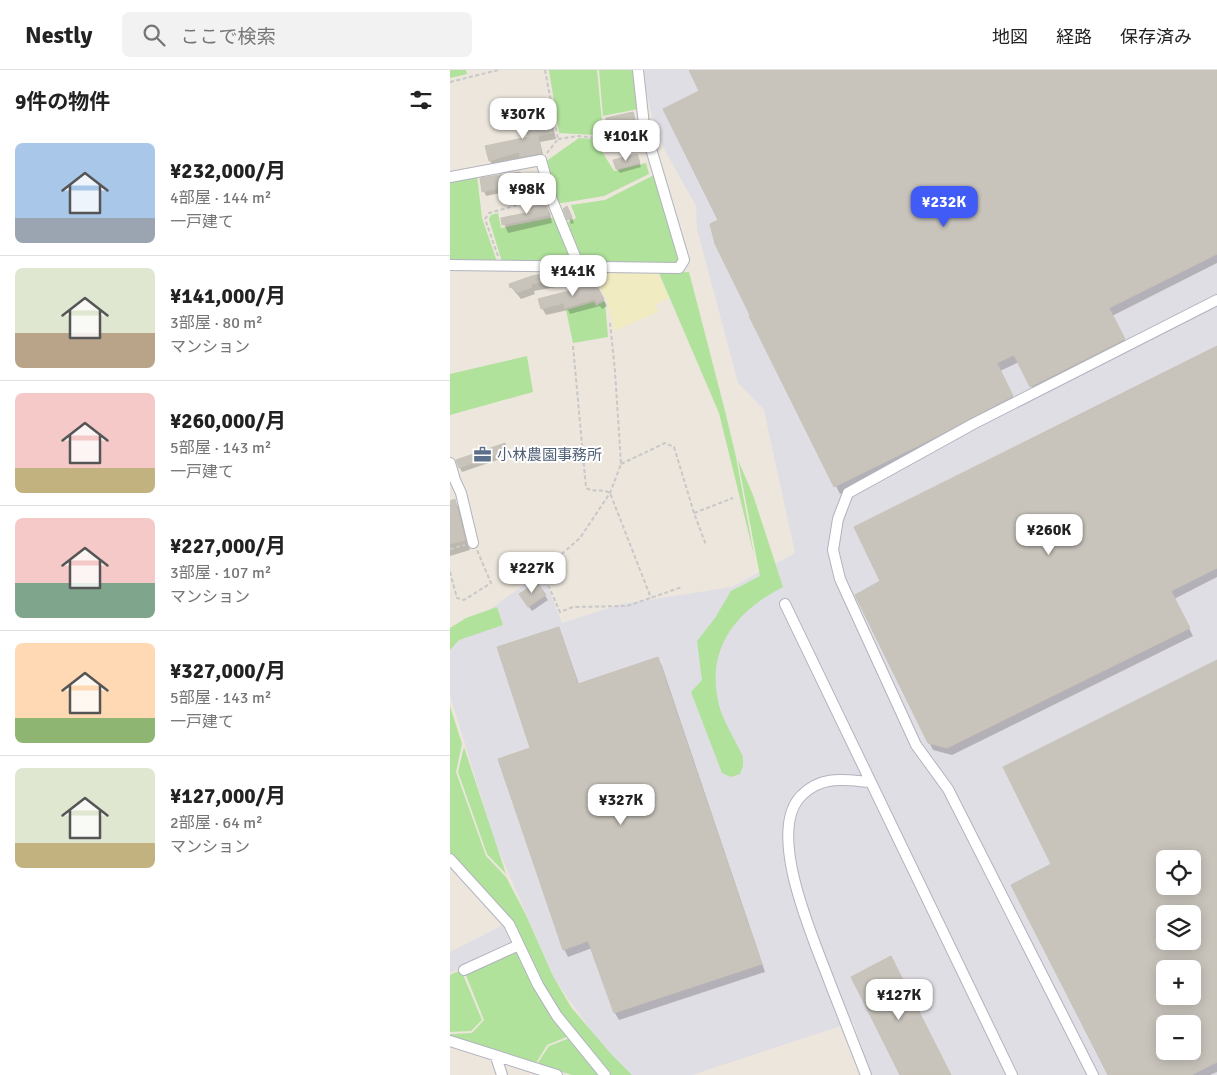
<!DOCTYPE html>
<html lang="ja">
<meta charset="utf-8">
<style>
:root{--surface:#fff;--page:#f2f2f2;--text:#222;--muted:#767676;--line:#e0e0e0;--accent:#405bf6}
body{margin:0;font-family:Signika,"Noto Sans JP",sans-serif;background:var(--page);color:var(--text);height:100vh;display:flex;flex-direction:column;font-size:19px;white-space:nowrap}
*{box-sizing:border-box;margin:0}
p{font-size:16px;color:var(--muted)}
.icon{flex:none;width:28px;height:28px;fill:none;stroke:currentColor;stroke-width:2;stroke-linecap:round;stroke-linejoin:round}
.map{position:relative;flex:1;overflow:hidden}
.details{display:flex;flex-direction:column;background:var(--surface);width:450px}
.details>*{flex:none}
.controls{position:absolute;left:706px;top:780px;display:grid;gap:10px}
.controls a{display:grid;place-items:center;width:45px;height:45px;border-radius:8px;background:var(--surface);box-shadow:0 2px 12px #0003;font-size:25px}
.price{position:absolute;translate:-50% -42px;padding:0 11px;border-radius:10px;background:#fff;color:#222;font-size:16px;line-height:32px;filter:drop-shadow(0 1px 2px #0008)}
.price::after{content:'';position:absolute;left:50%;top:30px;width:15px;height:11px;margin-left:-8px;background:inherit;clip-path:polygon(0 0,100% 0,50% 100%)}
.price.active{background:var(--accent);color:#fff}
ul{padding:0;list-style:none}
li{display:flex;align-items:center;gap:15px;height:125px;padding:0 15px}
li+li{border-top:1px solid var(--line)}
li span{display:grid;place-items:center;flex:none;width:140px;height:100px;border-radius:8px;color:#555}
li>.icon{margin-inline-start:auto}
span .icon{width:60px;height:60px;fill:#fffc;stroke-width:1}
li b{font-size:21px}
h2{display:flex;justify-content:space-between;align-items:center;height:60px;padding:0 15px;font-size:21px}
header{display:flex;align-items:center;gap:30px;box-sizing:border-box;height:70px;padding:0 25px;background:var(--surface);border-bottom:1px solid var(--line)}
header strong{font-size:24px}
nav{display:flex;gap:28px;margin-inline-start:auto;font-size:18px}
.search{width:350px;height:45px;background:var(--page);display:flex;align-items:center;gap:12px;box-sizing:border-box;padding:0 18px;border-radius:8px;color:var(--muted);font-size:19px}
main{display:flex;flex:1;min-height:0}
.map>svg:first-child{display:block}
.industrial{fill:#e0dee5;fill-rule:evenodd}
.green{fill:#b0e29b}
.sand{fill:#f1ebc1}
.shadow{fill:#0003;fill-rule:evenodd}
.building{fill:#c8c4bc;stroke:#c8c2b7;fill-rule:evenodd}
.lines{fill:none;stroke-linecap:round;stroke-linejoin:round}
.minor-casing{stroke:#b1b3be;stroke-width:12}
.path{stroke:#c8c8c8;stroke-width:2;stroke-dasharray:4 2.5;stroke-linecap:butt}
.minor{stroke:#fff;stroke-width:10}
.labels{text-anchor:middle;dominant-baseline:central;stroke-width:4;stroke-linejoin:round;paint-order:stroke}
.service-label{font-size:15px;fill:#4e5e75;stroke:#fff;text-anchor:start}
</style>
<header>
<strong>Nestly</strong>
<div class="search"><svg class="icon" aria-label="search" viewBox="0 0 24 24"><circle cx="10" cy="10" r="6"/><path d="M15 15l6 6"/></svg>ここで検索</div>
<nav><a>地図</a><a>経路</a><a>保存済み</a></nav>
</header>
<main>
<section class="details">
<h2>9件の物件<svg class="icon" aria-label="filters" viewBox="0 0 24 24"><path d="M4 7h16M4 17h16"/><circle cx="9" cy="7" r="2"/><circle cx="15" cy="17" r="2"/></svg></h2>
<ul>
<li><span style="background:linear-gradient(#a9c7e8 75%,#9aa5b1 0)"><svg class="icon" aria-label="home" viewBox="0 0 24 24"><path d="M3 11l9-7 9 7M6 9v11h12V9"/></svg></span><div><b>¥232,000/月</b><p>4部屋 · 144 m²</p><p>一戸建て</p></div></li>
<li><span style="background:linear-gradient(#dfe7d0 65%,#b9a48a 0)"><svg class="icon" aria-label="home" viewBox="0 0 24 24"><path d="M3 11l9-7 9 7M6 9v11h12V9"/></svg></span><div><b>¥141,000/月</b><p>3部屋 · 80 m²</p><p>マンション</p></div></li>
<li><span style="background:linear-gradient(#f6c9c9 75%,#c2b280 0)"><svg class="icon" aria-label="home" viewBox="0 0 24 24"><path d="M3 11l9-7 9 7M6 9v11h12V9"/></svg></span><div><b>¥260,000/月</b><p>5部屋 · 143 m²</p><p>一戸建て</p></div></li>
<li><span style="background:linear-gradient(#f6c9c9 65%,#7fa58c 0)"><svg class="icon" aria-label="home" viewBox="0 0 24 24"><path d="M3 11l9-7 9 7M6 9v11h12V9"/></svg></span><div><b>¥227,000/月</b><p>3部屋 · 107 m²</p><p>マンション</p></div></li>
<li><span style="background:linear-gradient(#ffd9b3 75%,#8fb573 0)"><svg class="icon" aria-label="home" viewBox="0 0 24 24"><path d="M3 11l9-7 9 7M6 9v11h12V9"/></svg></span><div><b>¥327,000/月</b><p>5部屋 · 143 m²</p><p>一戸建て</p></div></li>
<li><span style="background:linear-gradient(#dfe7d0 75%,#c2b280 0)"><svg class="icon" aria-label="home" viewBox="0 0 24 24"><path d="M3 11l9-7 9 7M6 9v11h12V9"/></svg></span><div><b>¥127,000/月</b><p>2部屋 · 64 m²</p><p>マンション</p></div></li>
</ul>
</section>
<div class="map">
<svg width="767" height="1005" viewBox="0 0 767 1005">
<rect width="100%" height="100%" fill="#ece6dd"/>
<path class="industrial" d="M191,0H767V1005H421L403,952L242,1005H179L170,1002L104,908L45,772L0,625V568L92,502L112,553L172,534L282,517L345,483L314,340L288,313L247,159L246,136L207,66ZM715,789H742V816H715ZM715,844H742V871H715ZM715,899H742V926H715ZM715,954H742V981H715Z
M53,855L62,874L0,903V882Z"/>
<path class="green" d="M0,0H16L17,4L0,8Z
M99,0H147L152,52L145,65L109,63Z
M149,0H185L188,39L153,46Z
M129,68L144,69L164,101L196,93L199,104L154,126L106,134L95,92Z
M204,105L229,190L226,193L132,191L116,153L126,148L121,135L155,130Z
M27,106L32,148L47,192H0V111Z
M48,143L51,158L105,147L124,193L52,192L39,149L41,145Z
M239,202L275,341L286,387L304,485L269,343L209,203Z
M155,231L158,267L123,273L116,240L144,232L146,236Z
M77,286L83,322L0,345V304Z
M288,390L303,425L333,517C286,541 255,579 269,635C273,651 286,671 293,687V696L290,704L281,707L272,703L241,622L252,610L247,571L265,548L281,521L310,506Z
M47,537L53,555L9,570L0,580V558L16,548Z
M0,636L12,674L6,702L36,786L56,807L76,845L103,906L121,937L161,984L182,1005H161L111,943L92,913L63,852L0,782Z
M14,677L56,804L37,784L8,702Z
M67,879L119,966L97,975L86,993L0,967V964L22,963L34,950L15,903Z
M11,900L32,950L21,961L0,962V905Z
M120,968L150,1005H122L87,994L99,976Z"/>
<path class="sand" d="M141,200L207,202L219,228L205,235L208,242L164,261L157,230Z"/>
<path class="shadow" d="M241,0H767V193L662,246L678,277L586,324L569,292L550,301L566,334L480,379L390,424L300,246L270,151L251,21Z
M183,43L188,58L162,64L159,59Z
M99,46L102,52L106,69L90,72L94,89L75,92L72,88L43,96L40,91L79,68Z
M187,85L191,97L170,103L167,99Z
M70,103L74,118L36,126L34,121Z
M96,135L100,143L102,153L58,163L52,149L82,143Z
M115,139L120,143L124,153L121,154Z
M98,204L141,205L144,210L84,221L85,224L71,229L61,217Z
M146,216L157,236L152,239L150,236L120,244L118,240L96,245L92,238Z
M767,277V507L724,529L743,566L502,685L483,680L479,672L432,512Z
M54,375L59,386L12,402L10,398Z
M5,431L11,441L20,480L0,486V432Z
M87,514L98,530L82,541L73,529Z
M108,558L112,566L129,614L208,589L212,596L315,902L169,950L165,943L142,878L118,887L114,879L82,679Z
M767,591V1002L760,1005H659L603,795ZM715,789H742V816H715ZM715,844H742V871H715ZM715,899H742V926H715ZM715,954H742V981H715Z"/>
<path class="building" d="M239,0H767V184L659,238L675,269L580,317L564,285L547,293L563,326L476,372L384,417L299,246L300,245L265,174L260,154L268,150L213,39L249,21Z
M183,42L186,53L158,60L156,48Z
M99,45L103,63L88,66L92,83L70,87L69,82L39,91L35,76L78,67L74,50Z
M187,84L190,93L166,99L163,90Z
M70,102L72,113L32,122L30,108Z
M96,134L99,145L52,155L51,148L81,142L80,137Z
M117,136L122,147L117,150L113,139Z
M98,203L142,204L81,214L82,217L66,223L63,217L60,218L59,214L82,206Z
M146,214L154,229L147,233L145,229L115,238L114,233L91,239L88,229Z
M767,276V498L721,521L740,558L497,678L478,673L405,525L430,511L404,457Z
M55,373L57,381L9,398L6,390Z
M5,429L15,470L0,474V431Z
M87,512L96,525L78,537L69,524Z
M109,557L128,614L208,587L312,894L164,943L138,871L113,880L48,689L80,678L47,577Z
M767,590V992L741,1005H658L561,815L601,794L553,697ZM715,789H742V816H715ZM715,844H742V871H715ZM715,899H742V926H715ZM715,954H742V981H715Z
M441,886L501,1005H450L401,907Z"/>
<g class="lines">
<defs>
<path id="minor" d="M0,107L91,90L102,130L129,196
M0,195L229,198L234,190L194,55L188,0
M0,393L5,410L11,423L23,473
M335,534L562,1005
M0,789L59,854L88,915L107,946L155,1005
M14,900L69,875
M0,971L107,1005
M46,987L52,1005
M416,1005C404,974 392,943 380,913C365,872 314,761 352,725C372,705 394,710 420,712
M643,1005L498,719L466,675L390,509L383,480L388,449L398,423L523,354L767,230"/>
</defs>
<use href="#minor" class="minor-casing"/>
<path class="path" d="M95,0L108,69L97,83
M0,12L48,0
M108,69L129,66L145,68L186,57
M48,186L35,149L39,143L72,134
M160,253L165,301L171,394L160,423L130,468L92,501L110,542L123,537L177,536L232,517
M123,276L136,418C145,423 151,418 160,423L201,528
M171,394L215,373L224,377L244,443L256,475
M244,443L283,428
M0,479L15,475
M0,502L7,528L14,530L41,513L27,480"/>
<use href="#minor" class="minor"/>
</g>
<defs>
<symbol id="office-bare" viewBox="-9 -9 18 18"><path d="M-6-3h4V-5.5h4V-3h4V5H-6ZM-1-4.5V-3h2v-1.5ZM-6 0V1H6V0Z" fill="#5c6f8a" stroke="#fff" stroke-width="2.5" paint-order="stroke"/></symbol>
</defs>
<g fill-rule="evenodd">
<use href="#office-bare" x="20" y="372" width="25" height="25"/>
</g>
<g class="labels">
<g class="service-label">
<text x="47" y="385">小林農園事務所</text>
</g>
</g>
</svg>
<div class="controls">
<a><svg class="icon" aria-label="locate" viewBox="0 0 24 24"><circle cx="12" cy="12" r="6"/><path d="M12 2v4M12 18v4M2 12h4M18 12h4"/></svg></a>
<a><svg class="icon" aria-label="layers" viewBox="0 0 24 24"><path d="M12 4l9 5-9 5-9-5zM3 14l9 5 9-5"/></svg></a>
<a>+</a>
<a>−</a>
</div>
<b class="price" style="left:73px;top:70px">¥307K</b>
<b class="price" style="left:176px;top:92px">¥101K</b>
<b class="price" style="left:77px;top:145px">¥98K</b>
<b class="price active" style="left:494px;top:158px">¥232K</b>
<b class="price" style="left:123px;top:227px">¥141K</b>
<b class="price" style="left:599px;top:486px">¥260K</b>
<b class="price" style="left:82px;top:524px">¥227K</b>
<b class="price" style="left:171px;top:756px">¥327K</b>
<b class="price" style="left:449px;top:951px">¥127K</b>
</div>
</main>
